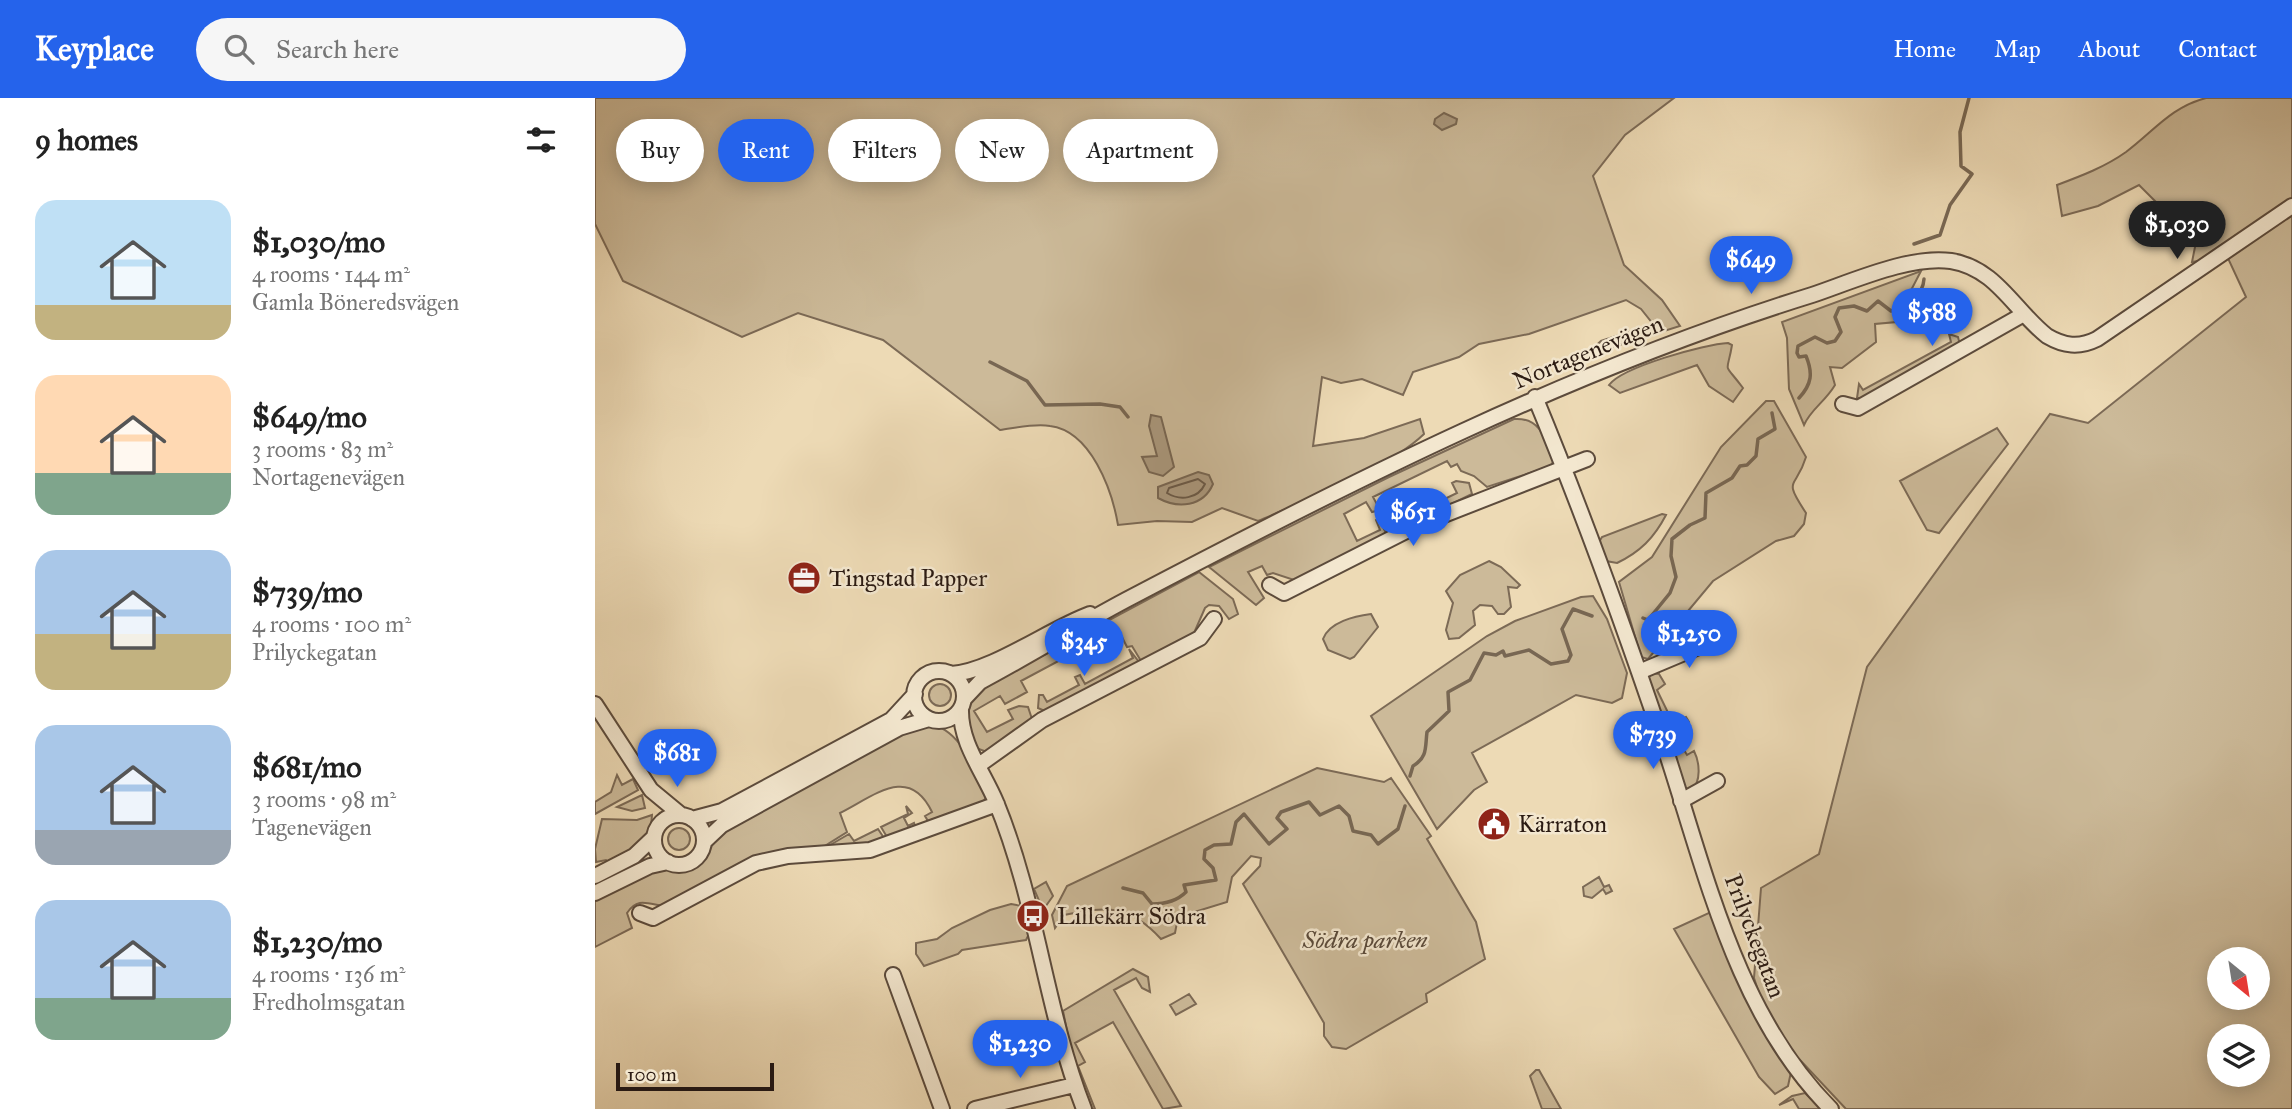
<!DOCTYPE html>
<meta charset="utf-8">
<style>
:root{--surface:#fff;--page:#f6f6f6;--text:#222;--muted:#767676;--accent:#2563eb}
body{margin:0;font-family:"IM FELL Great Primer",serif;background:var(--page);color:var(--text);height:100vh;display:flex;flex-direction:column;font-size:26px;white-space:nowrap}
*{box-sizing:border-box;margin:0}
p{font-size:23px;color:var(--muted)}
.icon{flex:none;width:38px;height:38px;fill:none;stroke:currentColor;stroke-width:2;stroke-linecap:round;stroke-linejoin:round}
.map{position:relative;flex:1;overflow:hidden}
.details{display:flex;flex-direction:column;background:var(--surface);width:595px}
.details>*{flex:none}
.top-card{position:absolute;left:21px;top:21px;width:665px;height:63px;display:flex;gap:14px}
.needle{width:46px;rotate:150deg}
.controls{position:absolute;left:1612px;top:849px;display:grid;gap:14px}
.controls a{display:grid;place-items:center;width:63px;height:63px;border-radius:50%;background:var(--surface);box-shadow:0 4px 18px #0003;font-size:35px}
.scale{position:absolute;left:21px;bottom:18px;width:158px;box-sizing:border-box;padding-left:7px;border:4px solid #2b1b13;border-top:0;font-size:19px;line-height:24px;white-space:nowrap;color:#2b1b13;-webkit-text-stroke:5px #f3e7cf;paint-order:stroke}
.price{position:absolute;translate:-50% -60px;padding:0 16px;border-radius:24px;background:var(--accent);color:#fff;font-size:23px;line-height:46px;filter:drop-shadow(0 2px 4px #0008)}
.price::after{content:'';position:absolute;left:50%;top:42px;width:21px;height:16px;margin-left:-10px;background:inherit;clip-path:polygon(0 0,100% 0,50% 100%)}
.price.current{background:#222;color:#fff}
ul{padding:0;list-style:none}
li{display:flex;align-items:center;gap:21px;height:175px;padding:0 35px}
li span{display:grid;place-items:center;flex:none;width:196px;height:140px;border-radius:21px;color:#555}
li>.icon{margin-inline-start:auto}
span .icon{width:84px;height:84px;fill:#fffc;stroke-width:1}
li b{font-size:30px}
h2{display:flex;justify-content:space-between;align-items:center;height:84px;padding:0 35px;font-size:30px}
.tag{padding:0 24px;border-radius:32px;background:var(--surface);box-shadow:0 4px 18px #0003;font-size:24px;line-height:63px}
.tag.current{background:var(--accent);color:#fff}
header{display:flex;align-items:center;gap:42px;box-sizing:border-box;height:98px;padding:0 35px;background:var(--accent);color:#fff}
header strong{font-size:33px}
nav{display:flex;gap:38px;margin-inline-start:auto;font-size:24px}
.search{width:490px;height:63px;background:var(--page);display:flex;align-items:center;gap:18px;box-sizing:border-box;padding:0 24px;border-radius:38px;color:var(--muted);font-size:26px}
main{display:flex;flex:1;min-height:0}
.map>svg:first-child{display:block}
.green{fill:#ccba99;stroke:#7c6a56;stroke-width:2;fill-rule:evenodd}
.water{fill:#ab997e;stroke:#786753;stroke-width:2}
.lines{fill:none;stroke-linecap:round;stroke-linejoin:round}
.shore{stroke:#6b5a48;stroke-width:2}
.stream{stroke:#786753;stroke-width:3.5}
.minor-casing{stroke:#5c4b3c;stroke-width:18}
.minor{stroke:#f3e7cf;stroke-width:14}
.labels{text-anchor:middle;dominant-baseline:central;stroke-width:5;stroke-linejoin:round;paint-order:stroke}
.street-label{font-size:24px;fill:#2b1b13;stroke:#f3e7cf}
.poi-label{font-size:24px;fill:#2b1b13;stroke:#f3e7cf;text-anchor:start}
.park-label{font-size:24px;font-style:italic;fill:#5b4b3b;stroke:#f3e7cf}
</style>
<header>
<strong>Keyplace</strong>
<div class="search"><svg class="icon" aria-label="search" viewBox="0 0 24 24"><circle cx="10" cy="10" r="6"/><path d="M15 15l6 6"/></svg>Search here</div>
<nav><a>Home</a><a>Map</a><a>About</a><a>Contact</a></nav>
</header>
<main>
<section class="details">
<h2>9 homes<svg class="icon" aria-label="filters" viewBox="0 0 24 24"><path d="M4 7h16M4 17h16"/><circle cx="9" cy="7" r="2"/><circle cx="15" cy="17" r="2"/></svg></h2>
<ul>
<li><span style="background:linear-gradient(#bfe0f5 75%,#c2b280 0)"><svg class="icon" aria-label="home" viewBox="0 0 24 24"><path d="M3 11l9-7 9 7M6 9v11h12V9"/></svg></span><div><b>$1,030/mo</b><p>4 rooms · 144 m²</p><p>Gamla Böneredsvägen</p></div></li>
<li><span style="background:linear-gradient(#ffd9b3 70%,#7fa58c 0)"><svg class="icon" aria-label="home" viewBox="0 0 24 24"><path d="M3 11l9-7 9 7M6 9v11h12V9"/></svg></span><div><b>$649/mo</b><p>3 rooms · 83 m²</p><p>Nortagenevägen</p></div></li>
<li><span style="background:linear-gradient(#a9c7e8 60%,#c2b280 0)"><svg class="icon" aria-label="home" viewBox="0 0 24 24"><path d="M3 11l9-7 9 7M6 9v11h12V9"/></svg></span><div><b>$739/mo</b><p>4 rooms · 100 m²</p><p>Prilyckegatan</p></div></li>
<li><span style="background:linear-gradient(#a9c7e8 75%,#9aa5b1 0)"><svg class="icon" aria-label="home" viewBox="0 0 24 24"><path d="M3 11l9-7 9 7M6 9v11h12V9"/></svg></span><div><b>$681/mo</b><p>3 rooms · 98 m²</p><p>Tagenevägen</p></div></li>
<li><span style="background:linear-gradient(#a9c7e8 70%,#7fa58c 0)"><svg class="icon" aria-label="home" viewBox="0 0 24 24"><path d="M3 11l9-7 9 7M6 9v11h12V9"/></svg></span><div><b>$1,230/mo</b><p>4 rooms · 136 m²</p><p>Fredholmsgatan</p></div></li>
</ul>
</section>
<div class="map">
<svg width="1697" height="1011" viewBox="0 0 1697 1011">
<rect width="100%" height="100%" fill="#eddab5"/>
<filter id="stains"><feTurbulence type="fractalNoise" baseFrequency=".00286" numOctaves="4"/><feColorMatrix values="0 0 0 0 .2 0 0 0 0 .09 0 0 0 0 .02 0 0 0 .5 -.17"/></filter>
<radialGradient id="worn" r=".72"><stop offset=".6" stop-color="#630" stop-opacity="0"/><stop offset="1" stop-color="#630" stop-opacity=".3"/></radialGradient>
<path class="green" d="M0,0H1079L1030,37L998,78L1029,167L1067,202L1085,228L990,258L1006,243L1058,226L1046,211L1031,202L934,236L884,246L864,259L818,274L808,297L767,281L746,285L727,279L718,348L769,340L825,321L829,336C794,370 709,403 663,423L627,410L597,424L562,423L523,427C517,392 496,333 455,328C440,325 420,330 405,332L288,242L203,215L147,239L28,183L0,126Z
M1611,0H1697V1011H1251L1176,931L1159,880L1166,790L1224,756L1272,569L1455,316L1493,325L1651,199L1632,158L1597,164L1601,144L1544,87L1503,108L1467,118L1462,87C1486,78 1510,69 1531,54C1559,33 1576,9 1611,0ZM1624,861H1662V900H1624ZM1624,938H1662V976H1624Z
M1326,173L1312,200L1313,223L1280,226L1281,244L1247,270L1235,269L1240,287C1230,304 1216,311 1209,327L1194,291L1192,240L1187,224Z
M1354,236L1363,239L1365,247L1268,300H1262L1264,286L1268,292L1356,244Z
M1133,245L1137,247C1132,278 1127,262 1148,290L1138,304L1114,288L1102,267L1025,295L1014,287C1027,269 1110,246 1133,245Z
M1171,303H1179L1211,359C1201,392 1187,379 1211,415L1209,426L1199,438L1181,443L1118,483L1053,561L1046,559L1024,484L1057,459L1126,349Z
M919,321C945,319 951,341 959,362L956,368L892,389L879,378L866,373L862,366L856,369L852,363L778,399L785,412L777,414L771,404L749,416L762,443L785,432L781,422L790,415L784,421L792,437L699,482L678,475L672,477L667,468L653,474L669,500L661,507L614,469L794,379Z
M1402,330L1413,346L1344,435L1332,432L1305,383Z
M861,383L874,385L877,396L794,436L787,421L794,429L829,412L824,403L831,410L862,395L857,385Z
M1067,416L1071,417C1059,440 1045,454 1022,465L1011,463L1004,444L1007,439Z
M894,463L906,469L925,487L922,490L913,489L916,509L909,516H903L897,508L885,507L878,513L880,527L864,540L854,541L851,532L858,505L851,493L865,477Z
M604,474L638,501L643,516L634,521L624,508L614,507L610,510L599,535L546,563L537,548L532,549L523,531L426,583L432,594L410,606L405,598L379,613L392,634L418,621L413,612L424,608L433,609L437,621L392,654L381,650C374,630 367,615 378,595Z
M998,498L1012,521L1032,575L1027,600L1017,605L981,597L877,655L892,684L879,692L842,731L776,618L892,538L920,523L986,499Z
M776,516L783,529L759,559L755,561L733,552L728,541C734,524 760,518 776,516Z
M534,551L544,564L452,614L443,610L444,597H448L452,604L484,587L480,579L485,577L490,586L538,560Z
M1057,575L1064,576L1070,586L1062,592L1078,625L1091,619L1094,624L1079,635L1092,657L1099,653C1105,665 1106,683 1097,692L1090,693L1052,582Z
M334 597a11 11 0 1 1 22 0a11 11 0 1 1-22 0Z
M331,625C366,630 378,669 392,698L388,704L333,723L330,718L337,714C314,666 279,698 245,715L252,734L228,749L208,750L67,808C51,805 42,800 32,815L37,830L0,849V802L53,773L97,768L107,761L125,736L282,647Z
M722,670L789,684L796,680L836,738L832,741L881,824L890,861L831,896L832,904L751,951L737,949L729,938V925L648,786L665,768L666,760L656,758L637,779L632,804L583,819L580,835L566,841C534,806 513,808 469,817L460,830L457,817L472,788Z
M22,677L27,687L38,681L43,692L0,716V704L16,694Z
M47,697L50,710L37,713L22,709Z
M311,708L317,715L309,720L313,728L319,725L320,728L292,739L286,729L313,716Z
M57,717C57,745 34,753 13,765L11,762L1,764L0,751L7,721L42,722Z
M73 741a11 11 0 1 1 22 0a11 11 0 1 1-22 0Z
M283,731L289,740L274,745L230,750L254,736L259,743Z
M1004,779L1009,789L1014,787L1017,793L1011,796L1008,791L997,800L989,798L988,789Z
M451,784L458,798L448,812L439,791Z
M416,806L427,808L434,836L431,842L367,852L363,856L329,868L321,856V845L342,841L357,830L395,812Z
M1118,813L1152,902L1196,974L1193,988L1180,996L1164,979L1079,831Z
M538,871L553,879L555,894L547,890L541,880L519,892L586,1008L568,1011L518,924L480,945L490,964L483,968L500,1011H496L475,948L468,913Z
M594,896L601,906L581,917L575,907Z
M941,972H944L966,1011H947L935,978Z
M1210,995L1227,1011H1204L1198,1001L1184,1007L1197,998Z"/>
<path class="water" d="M849,15L862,21L861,26L847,32L839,26L840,21Z
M556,317L566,319L579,369L568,378L554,374L547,359L562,358L554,328Z
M603,374L614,377L618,386C608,409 583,411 563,400V389Z"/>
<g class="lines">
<path class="shore" d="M603,381L610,386C603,401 585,403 572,395L574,390Z"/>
<path class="stream" d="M1319,146L1345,137L1355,107L1377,76L1366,68L1365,34L1374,0
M395,264L432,283L450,307L505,306L525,309L533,319
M1204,300C1217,286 1218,275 1211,258L1204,259L1202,255L1203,248L1220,239L1232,245L1240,243L1246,234L1240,219L1244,210L1259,208L1272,213L1283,203L1296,213C1312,207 1328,199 1329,181
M1048,520L1053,522L1075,495L1081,479L1076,458L1077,441L1095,427L1110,420L1111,395L1137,380L1145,368L1152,367L1161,358L1163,341L1180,331L1177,315
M815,678L818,668C833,659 830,649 832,634L854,613L853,594L875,582L889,555L901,557L908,553L910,558L934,552L956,566L973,563L976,557L967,531L978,511L997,518
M528,790L548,795L557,806C569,806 582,803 591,794L589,787L621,782L618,770L609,761L610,752L619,747L636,746L641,724L649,716L674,746L692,731L682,720L686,714L714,704L725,717L744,708L754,718L758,733L776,737L783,746L803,731L810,708"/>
<defs>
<path id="minor" d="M940,299C986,410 1027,523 1066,638C1109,765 1138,913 1236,1011
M1248,306L1263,310L1429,216
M675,487L689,495L823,427L992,361
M319 598a25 25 0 1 1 50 0a25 25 0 1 1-50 0Z
M1044,574L1132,537
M356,576C396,574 454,531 495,516
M369,601L385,584C434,558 482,528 531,502C753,385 978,271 1217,197C1256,184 1315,157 1356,163C1401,170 1419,212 1452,238C1469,248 1484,250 1502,241L1697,108
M0,606L56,692L85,716
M366,611C365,645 388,673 401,704C442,803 450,911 489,1011
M384,667L447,622L605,540L619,521
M1086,703L1122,683
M59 742a25 25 0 1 1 50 0a25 25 0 1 1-50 0Z
M97,721L127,713L296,622L320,596
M109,744L127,727L304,630L334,621
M0,778L39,758L58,740
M0,795L55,768L73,764
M45,815L58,820L161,765L193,758L275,752L402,706
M298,877L347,1011
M380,1011L479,987"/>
</defs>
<use href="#minor" class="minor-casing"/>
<use href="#minor" class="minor"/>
</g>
<defs>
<symbol id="office-disc" viewBox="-11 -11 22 22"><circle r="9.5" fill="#8f2418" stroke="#f3e7cf"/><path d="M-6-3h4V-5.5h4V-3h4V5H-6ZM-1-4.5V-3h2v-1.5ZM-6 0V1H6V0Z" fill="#fff"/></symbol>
<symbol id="civic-disc" viewBox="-11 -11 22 22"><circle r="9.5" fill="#8f2418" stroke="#f3e7cf"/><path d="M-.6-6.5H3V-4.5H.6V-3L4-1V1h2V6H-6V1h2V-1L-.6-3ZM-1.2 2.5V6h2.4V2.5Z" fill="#fff"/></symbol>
<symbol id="bus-disc" viewBox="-11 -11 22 22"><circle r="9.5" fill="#8f2418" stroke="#f3e7cf"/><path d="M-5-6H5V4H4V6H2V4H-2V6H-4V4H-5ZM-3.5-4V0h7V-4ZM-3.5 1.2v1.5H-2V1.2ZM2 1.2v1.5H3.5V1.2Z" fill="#fff"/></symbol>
</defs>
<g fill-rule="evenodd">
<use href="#office-disc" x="190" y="461" width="38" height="38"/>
<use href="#civic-disc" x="880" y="707" width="38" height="38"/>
<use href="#bus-disc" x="419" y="799" width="38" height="38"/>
</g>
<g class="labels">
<g class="street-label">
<text transform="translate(993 254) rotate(-22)">Nortagenevägen</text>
<text transform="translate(1160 838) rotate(69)">Prilyckegatan</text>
</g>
<g class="poi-label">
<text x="234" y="480">Tingstad Papper</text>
<text x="923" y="726">Kärraton</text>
<text x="462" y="818">Lillekärr Södra</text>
</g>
<g class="park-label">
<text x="770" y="842">Södra parken</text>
</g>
</g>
<rect width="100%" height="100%" filter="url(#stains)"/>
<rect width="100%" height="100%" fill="url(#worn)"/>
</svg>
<div class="controls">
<a><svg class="needle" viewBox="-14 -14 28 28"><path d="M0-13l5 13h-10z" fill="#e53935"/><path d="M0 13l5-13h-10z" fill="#767676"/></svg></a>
<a><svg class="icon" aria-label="layers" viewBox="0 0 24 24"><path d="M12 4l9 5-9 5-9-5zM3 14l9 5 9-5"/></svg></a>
</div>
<div class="scale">100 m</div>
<b class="price current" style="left:1582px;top:163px">$1,030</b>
<b class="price" style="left:1156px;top:198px">$649</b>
<b class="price" style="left:1337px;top:250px">$588</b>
<b class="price" style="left:818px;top:450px">$651</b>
<b class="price" style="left:1094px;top:572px">$1,250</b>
<b class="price" style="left:489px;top:580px">$345</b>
<b class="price" style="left:1058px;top:673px">$739</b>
<b class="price" style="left:82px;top:691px">$681</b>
<b class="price" style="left:425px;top:982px">$1,230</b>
<div class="top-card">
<a class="tag">Buy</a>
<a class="tag current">Rent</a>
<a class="tag">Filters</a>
<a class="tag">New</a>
<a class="tag">Apartment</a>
</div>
</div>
</main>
